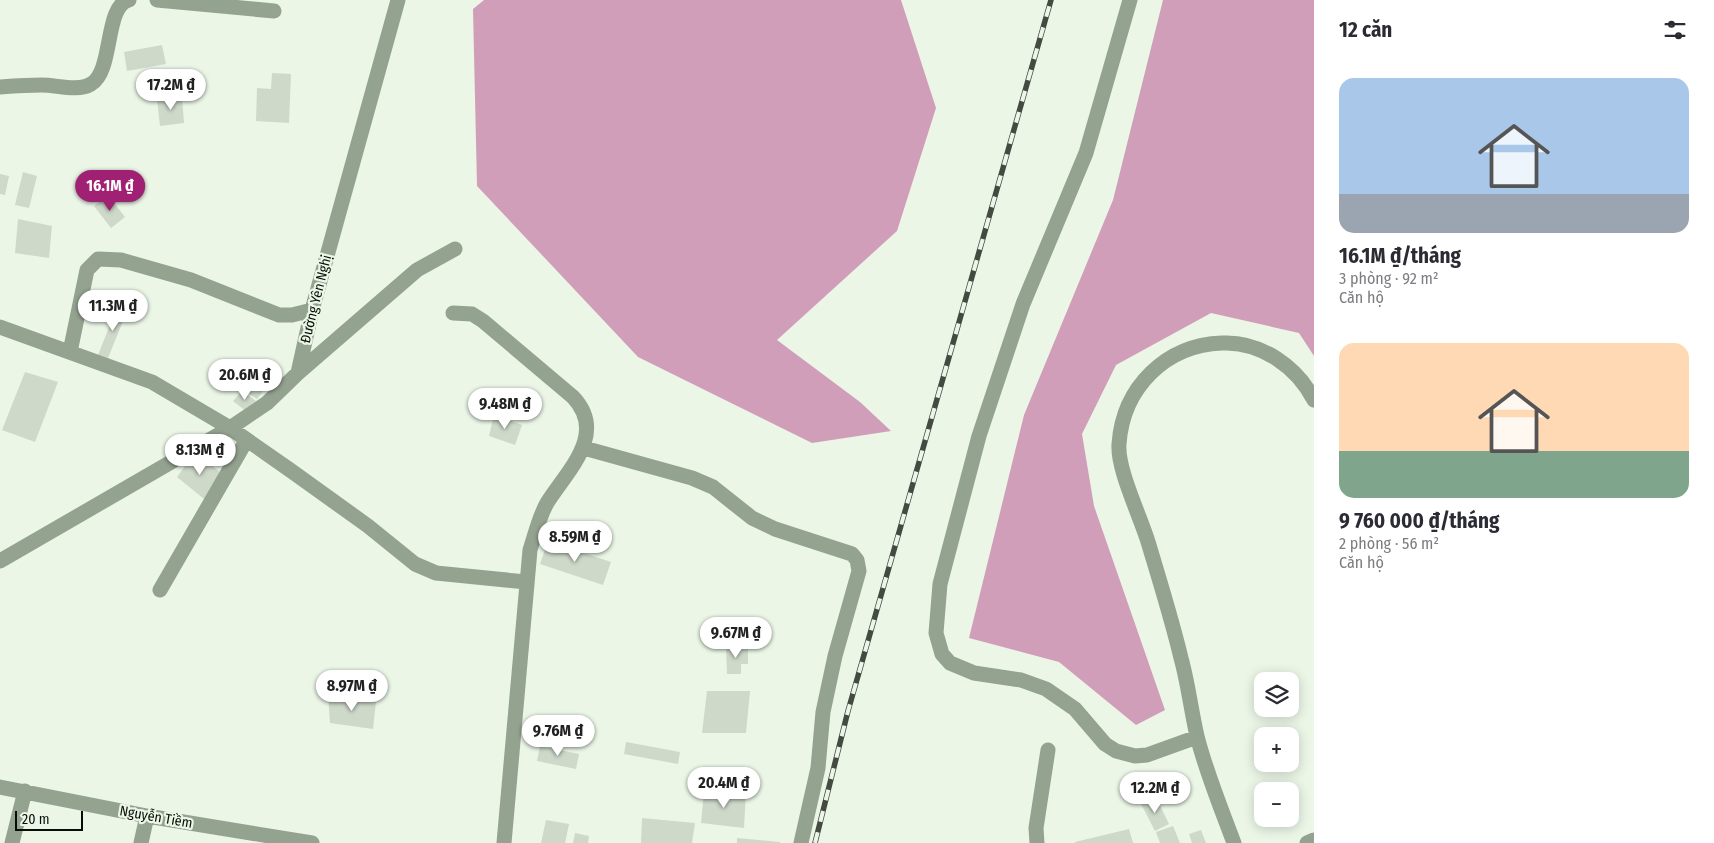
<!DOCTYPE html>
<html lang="vi">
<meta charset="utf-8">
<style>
:root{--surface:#fff;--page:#f7f7f7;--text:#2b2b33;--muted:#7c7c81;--accent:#a02073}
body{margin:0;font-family:"Fira Sans Condensed",sans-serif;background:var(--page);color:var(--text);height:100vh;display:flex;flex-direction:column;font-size:19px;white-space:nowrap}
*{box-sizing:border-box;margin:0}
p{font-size:16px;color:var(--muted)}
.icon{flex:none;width:28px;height:28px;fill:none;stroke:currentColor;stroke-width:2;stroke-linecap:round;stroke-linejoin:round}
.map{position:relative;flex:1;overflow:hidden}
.panel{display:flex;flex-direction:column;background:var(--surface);width:400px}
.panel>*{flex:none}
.fabs{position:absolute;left:1254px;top:672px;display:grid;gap:10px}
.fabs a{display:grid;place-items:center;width:45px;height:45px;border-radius:10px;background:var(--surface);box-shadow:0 2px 12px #0003;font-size:25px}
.scale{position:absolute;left:15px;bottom:12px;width:68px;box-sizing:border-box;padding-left:5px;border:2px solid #090d08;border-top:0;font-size:14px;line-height:18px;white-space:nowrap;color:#090d08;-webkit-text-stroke:4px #ebf6e7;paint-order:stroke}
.price{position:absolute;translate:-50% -42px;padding:0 11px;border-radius:18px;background:#fff;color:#222;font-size:16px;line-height:32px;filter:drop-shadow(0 1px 2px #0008)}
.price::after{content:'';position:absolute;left:50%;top:30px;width:15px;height:11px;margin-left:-8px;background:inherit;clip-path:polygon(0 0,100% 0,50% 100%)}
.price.current{background:var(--accent);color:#fff}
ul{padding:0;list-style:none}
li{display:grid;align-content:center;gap:10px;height:265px;padding:0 25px}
li span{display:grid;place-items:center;height:155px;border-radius:15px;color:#555}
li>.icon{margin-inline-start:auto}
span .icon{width:90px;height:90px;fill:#fffc;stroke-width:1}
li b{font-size:21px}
h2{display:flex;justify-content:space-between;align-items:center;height:60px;padding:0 25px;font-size:21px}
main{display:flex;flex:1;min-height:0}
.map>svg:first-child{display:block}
.water{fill:#d19eb9}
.building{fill:#ced9ca}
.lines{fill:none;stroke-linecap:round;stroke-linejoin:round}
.minor{stroke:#94a290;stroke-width:15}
.rail-casing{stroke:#444a42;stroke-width:5.5}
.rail{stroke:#ebf6e7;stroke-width:4;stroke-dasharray:11;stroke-linecap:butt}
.labels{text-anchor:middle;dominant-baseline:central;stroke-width:4.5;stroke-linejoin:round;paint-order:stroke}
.street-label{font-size:14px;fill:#090d08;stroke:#ebf6e7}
</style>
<main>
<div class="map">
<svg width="1314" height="843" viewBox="0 0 1314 843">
<rect width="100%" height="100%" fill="#ebf6e7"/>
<path class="water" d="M484,0H901L936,108L897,231L777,340L860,402L891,431L812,443L638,357L477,186L473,9Z
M1163,0H1314V356L1299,333L1211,313L1116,365L1082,434L1094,506L1165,710L1136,725L1059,662L969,638L1024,415L1113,200Z"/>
<path class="building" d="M162,45L166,64L127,71L124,52Z
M272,73L291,74L289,123L256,121L257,88L271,89Z
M182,97L184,123L160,126L157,99Z
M23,172L37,176L29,208L15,205Z
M0,174L9,176L5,195L0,194Z
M108,195L125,217L111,228L94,206Z
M18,219L52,226L49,258L15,253Z
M118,305L128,309L108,358L98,355Z
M257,370L271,380L257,399L243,390Z
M25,372L58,382L35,442L2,430Z
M242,391L256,401L247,412L233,401Z
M494,415L522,425L515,445L489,436Z
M195,453L224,475L204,499L177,477Z
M548,541L611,562L603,585L540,564Z
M726,647H748V664H741V674H727Z
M707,691H750L746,733H702Z
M328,694L376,702L373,729L330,723Z
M626,742L680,752L678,764L624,754Z
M540,746L579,754L576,769L537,761Z
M704,792H746L744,828L701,823Z
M1156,797L1169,824L1155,831L1141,804Z
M642,818L695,823L692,843H641Z
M546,820L569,824L565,843H541Z
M1173,826L1180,843H1160L1156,832Z
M1129,829L1133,843H1075V842Z
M1201,830L1206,843H1192L1189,834Z
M575,833L589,836L588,843H573Z
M737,838L780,842V843H737Z"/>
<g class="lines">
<path class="minor" d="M157,0L274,11
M1130,0L1086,153L1023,304L979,436L940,584L936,633L942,654L950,663L974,673L1021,680L1046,689L1075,709L1105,744L1116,751L1135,756L1147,755L1197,737
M0,87C14,86 28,85 42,85C57,85 78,92 91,84C114,71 104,6 129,0
M453,313L472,314L483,321L573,397C608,434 567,471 547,503C539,517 535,535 530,550L504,843
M0,327L152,382L230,428L290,470L368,526L415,564L436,573L526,582
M70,352L87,270L98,259L121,260L191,280L279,315H292L312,310
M298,373L417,270L455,249
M584,448L692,478L713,487L752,518L775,529L852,554L857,560L859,571L835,656L823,712L818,768L801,843
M0,561L230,428L267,403L298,373L312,310L398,0
M160,590L246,441
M0,787L147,816L312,843
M12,843L25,791
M141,843L147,816
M1037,843L1036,828L1048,750
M1234,843C1221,808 1206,772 1197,736C1191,710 1188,683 1181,658C1172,620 1160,582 1149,545C1141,517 1117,470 1119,444C1123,387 1166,345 1222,343C1261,341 1297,367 1314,400
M1307,843L1314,840"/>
<defs>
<path id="rail" d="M815,843L848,711L1051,0"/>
</defs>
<use href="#rail" class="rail-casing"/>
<use href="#rail" class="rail"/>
</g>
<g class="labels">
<g class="street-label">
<text transform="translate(316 299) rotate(-76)">Đường Yên Nghị</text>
<text transform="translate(156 817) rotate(10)">Nguyễn Tiềm</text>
</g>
</g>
</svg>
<div class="fabs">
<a><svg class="icon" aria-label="layers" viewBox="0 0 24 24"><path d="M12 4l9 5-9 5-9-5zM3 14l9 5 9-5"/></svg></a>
<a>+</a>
<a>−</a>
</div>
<div class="scale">20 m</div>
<b class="price" style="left:171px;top:111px">17.2M ₫</b>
<b class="price current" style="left:110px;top:212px">16.1M ₫</b>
<b class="price" style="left:113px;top:332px">11.3M ₫</b>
<b class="price" style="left:245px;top:401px">20.6M ₫</b>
<b class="price" style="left:505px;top:430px">9.48M ₫</b>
<b class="price" style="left:200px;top:476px">8.13M ₫</b>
<b class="price" style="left:575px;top:563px">8.59M ₫</b>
<b class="price" style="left:736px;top:659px">9.67M ₫</b>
<b class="price" style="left:352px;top:712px">8.97M ₫</b>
<b class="price" style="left:558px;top:757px">9.76M ₫</b>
<b class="price" style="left:724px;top:809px">20.4M ₫</b>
<b class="price" style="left:1155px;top:814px">12.2M ₫</b>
</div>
<section class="panel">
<h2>12 căn<svg class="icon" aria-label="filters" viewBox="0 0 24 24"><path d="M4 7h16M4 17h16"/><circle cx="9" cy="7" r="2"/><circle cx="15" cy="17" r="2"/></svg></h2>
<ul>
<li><span style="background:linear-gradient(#a9c7e8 75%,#9aa5b1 0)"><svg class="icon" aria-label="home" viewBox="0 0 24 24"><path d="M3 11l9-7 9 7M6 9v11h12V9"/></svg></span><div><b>16.1M ₫/tháng</b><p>3 phòng · 92 m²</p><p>Căn hộ</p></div></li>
<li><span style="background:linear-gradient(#ffd9b3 70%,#7fa58c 0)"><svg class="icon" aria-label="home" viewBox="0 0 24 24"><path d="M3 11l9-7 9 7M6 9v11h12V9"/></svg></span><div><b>9 760 000 ₫/tháng</b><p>2 phòng · 56 m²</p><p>Căn hộ</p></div></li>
</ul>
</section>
</main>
